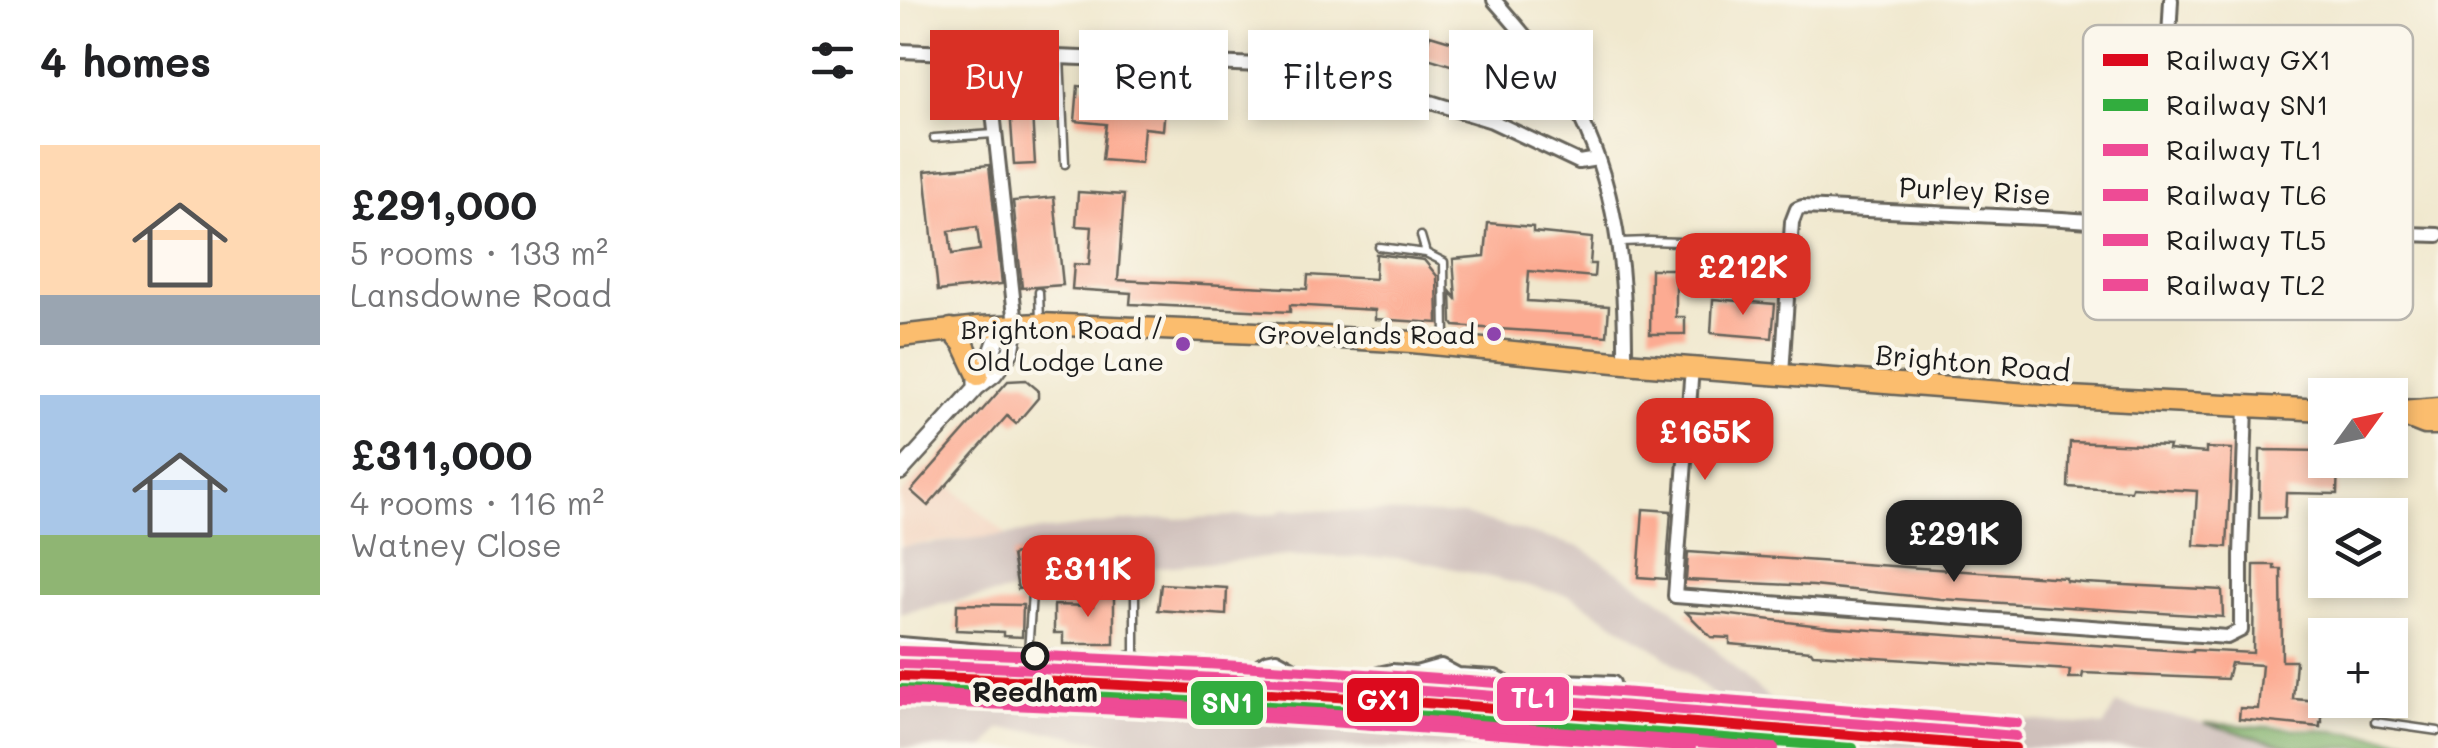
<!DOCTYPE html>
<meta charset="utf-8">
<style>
:root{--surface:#fff;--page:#f2f2f2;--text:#202124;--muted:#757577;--accent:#d93025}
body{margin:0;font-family:Mali,sans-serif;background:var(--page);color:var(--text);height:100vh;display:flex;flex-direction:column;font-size:38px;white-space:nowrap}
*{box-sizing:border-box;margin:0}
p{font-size:32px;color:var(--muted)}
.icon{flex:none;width:55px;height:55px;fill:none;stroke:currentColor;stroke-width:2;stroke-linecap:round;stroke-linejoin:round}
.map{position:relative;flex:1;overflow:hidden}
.panel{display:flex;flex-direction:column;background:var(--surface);width:900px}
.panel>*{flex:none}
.banner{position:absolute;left:30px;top:30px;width:950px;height:90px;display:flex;gap:20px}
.needle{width:65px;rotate:57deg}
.fabs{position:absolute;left:1408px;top:378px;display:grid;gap:20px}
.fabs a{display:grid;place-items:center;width:100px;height:100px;border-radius:0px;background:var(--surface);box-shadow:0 5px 15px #0003;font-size:50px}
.price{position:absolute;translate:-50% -85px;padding:0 22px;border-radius:20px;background:var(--accent);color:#fff;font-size:32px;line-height:65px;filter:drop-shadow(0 2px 5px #0008)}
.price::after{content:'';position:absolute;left:50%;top:60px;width:30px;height:22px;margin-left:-15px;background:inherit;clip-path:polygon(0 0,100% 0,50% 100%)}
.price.active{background:#222;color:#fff}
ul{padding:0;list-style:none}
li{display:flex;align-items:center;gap:30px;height:250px;padding:0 40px}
li span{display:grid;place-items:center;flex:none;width:280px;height:200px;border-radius:0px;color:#555}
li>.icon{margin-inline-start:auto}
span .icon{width:120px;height:120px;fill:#fffc;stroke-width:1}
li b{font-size:42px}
h2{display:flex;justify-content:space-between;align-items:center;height:120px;padding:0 40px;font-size:42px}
.chip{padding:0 35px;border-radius:0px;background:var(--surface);box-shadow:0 5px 15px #0003;font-size:35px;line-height:90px}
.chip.active{background:var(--accent);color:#fff}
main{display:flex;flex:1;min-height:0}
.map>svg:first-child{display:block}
.built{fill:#f3d4bf}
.industrial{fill:#cfc0bb}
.forest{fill:#80b06a;stroke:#4e6643;stroke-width:2.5}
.building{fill:#fcab92;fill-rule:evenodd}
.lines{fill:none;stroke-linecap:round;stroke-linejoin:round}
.service-casing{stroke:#66635a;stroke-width:11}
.minor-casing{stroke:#66635a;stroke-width:18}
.tertiary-casing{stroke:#66635a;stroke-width:20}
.trunk-casing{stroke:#66635a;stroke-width:25}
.service{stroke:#fff;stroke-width:6}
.minor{stroke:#fff;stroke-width:12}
.tertiary{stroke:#fff;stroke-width:15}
.trunk{stroke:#fbbd6e;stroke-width:20}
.rail-1-casing{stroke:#fbf7ec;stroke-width:18}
.rail-2-casing{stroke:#fbf7ec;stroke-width:18}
.rail-3-casing{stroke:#fbf7ec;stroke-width:18}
.rail-4-casing{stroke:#fbf7ec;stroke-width:18}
.rail-5-casing{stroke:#fbf7ec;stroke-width:18}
.rail-6-casing{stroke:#fbf7ec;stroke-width:18}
.rail-1{stroke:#dc0a1e;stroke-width:10}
.rail-2{stroke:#32ad3e;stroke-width:10}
.rail-3{stroke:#ee4b95;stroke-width:10}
.rail-4{stroke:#ee4b95;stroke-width:10}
.rail-5{stroke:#ee4b95;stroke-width:10}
.rail-6{stroke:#ee4b95;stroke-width:10}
.bus-dot{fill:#8e44ad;stroke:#fbf7ec;stroke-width:4}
.stop-dot{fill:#fbf7ec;stroke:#1c1c1c;stroke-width:5}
.labels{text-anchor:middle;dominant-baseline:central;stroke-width:9;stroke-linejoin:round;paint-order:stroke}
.bus-label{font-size:26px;fill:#1c1c1c;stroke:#fbf7ec;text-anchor:end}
.street-label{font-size:28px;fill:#1c1c1c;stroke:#fbf7ec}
.stop-label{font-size:28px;font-weight:bold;fill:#1c1c1c;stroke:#fbf7ec}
.key{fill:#fbf7ec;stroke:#b8b5ae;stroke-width:2.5}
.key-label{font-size:28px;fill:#1c1c1c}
.line-badge{stroke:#fbf7ec;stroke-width:4}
.badge-label{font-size:28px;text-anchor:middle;font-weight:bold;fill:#fff}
</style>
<main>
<section class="panel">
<h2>4 homes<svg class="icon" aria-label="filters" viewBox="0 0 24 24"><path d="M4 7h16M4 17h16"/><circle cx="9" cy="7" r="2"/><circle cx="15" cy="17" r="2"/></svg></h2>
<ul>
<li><span style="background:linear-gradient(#ffd9b3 75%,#9aa5b1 0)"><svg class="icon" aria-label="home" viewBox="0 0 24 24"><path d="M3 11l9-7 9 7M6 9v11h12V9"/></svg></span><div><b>£291,000</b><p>5 rooms · 133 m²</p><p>Lansdowne Road</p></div></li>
<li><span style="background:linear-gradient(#a9c7e8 70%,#8fb573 0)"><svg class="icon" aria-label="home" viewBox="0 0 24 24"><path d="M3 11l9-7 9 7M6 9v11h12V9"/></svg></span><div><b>£311,000</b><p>4 rooms · 116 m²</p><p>Watney Close</p></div></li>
</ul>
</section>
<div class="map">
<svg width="1538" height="748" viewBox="0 0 1538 748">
<rect width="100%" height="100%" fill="#fbf7ec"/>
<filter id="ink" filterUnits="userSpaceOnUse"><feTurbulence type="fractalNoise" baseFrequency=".01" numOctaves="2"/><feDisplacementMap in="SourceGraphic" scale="20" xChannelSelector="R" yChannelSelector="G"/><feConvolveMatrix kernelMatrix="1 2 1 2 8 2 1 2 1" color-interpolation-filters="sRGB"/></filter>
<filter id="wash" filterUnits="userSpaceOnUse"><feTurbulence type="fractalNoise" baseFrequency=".0048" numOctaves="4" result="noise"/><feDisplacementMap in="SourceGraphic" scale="40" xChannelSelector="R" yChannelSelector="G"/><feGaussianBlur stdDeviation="2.25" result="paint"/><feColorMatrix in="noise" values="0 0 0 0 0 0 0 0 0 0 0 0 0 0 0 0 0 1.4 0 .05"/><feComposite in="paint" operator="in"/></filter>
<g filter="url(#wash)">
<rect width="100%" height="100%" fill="#f0e8ce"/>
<path class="built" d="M27,466L108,536L32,542L0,547V495Z"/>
<path class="industrial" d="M383,509L564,515L680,547L770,606L849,682L872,701L1204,726L1216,704L1304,723L1396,748H227L153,732L100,729L86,748H0V664L580,695L821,701L761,653L671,596L507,558L388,556L251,568L50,602L0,614V547L228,521L376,514Z"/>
<path class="forest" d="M1304,723L1436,731L1538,744V748H1396Z"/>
<g id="blocks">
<path class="building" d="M530,35L573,48L575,40L592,45L589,55L599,58L593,78L524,57Z
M178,86L266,94L263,130L244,128L241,163L202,160L206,124L175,121Z
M141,92L143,110L132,112L135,164L114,165L109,95Z
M89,165L102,284L38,291L25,171ZM77,227L80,250L52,254L49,231Z
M178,192L224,195L218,280L407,289L408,275L475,279L476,254L524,260L537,276L538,323L475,319V310L390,305V312L230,304L231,293L172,289L174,264L189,265L192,227L176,226Z
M154,197L163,285L122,288L113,201Z
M588,223L633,227V232L692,238L690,264H695L694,277L629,271L627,301L709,306L707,336L554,326L552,323L551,292L556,298L553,259L585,256Z
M751,269H776V317H785V334H750Z
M813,299L875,304L872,338L811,333Z
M126,380L138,390V398L116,424L107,416L28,506L11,491L108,381Z
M1170,442L1269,446L1268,450L1306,453V448L1332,449L1327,547L1294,545L1297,491L1232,487L1231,491L1168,487Z
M1360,450L1425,451V460H1438L1437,494L1386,493L1385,518H1359Z
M743,509L771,511L766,579L738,577Z
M153,547L160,581L118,589L112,555Z
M788,552L1166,578V581L1185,583L1322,590L1323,617L1041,599L913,586L786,580Z
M1354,565H1374V569H1381L1382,661H1396L1393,699L1421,701L1422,722H1420V727L1339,719L1340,708L1358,709L1362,665L1331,663L1327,679L1183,673L1182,678H1169L1170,670L913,654L911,651L830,644V638L811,637L786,612L823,614L929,627L1281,651L1293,652V650L1353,653Z
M261,584L327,588L326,615L258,610Z
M193,589H214V644H163V633H154V605L193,606Z
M57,604L123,605L122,637L103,636V632L56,630Z"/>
</g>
</g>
<g filter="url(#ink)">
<use href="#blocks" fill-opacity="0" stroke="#66635a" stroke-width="2.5"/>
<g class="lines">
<defs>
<path id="service" d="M160,57L165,164
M34,138L94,134
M521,236L526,253L544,262L545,339
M720,242L750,241L779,242
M479,247L526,253
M139,292L140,321
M128,653L132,593
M235,657V576
M1475,722L1538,731"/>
<path id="minor" d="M594,0C622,32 652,67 673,103C717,183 726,273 725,363
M0,51L361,65L420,73L485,88L592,121L679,162L697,159
M92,103L116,325
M1259,226L1271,0
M792,367L775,596L1327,637L1341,630V555L1346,407
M882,374L892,222L897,209L902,207L1162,219L1259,226L1538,235
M0,644L213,662L235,658L255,672L344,675L366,661L376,659L398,671L440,673L459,682L469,680L478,674L492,671L516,673L541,666L558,675L595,677L615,688L624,690L663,681L713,683"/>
<path id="tertiary" d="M76,384V380L91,355L102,325
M0,472L77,387L94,374L111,351L116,325"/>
<path id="trunk" d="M51,329L63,343L78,375
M0,336L79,327L140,324L356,333L512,342L725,363L1169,397L1425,410
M1490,412L1538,408
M1497,413L1525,424H1538"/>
</defs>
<use href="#service" class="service-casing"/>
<use href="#minor" class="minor-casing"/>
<use href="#tertiary" class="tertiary-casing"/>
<use href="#trunk" class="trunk-casing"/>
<use href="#service" class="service"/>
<use href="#minor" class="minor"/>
<use href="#tertiary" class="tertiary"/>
<use href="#trunk" class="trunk"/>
<defs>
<path id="rail-1" d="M0,676C372,687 744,719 1115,748"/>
<path id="rail-2" d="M0,689C318,698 635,723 953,748"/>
<path id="rail-3" d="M0,664C373,675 744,707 1116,736"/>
<path id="rail-4" d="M0,701C264,709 527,728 791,748"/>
<path id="rail-5" d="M1,651C374,662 745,694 1117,723"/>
<path id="rail-6" d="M0,692L437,714L874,748"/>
</defs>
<use href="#rail-1" class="rail-1-casing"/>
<use href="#rail-2" class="rail-2-casing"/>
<use href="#rail-3" class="rail-3-casing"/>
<use href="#rail-4" class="rail-4-casing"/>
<use href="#rail-5" class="rail-5-casing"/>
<use href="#rail-6" class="rail-6-casing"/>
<use href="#rail-1" class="rail-1"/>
<use href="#rail-2" class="rail-2"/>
<use href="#rail-3" class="rail-3"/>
<use href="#rail-4" class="rail-4"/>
<use href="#rail-5" class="rail-5"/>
<use href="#rail-6" class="rail-6"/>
</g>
</g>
<g class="bus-dot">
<circle cx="594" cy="334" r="9"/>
<circle cx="283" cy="344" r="9"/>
</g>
<circle class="stop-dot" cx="135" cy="656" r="12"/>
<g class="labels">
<g class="bus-label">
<text x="264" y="329">Brighton Road /<tspan x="264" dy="32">Old Lodge Lane</tspan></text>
<text x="575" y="334">Grovelands Road</text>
</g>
<g class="street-label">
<text transform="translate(1075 190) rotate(3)">Purley Rise</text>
<text transform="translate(1073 362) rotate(5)">Brighton Road</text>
</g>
<g class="stop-label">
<text x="135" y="691">Reedham</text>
</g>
</g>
<rect x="1183" y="25" width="330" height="295" rx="15" class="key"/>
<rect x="1203" y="54" width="45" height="12" fill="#dc0a1e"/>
<rect x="1203" y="99" width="45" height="12" fill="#32ad3e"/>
<rect x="1203" y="144" width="45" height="12" fill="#ee4b95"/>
<rect x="1203" y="189" width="45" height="12" fill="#ee4b95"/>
<rect x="1203" y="234" width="45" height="12" fill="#ee4b95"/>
<rect x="1203" y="279" width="45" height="12" fill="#ee4b95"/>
<g class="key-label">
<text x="1266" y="70">Railway GX1</text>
<text x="1266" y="115">Railway SN1</text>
<text x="1266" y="160">Railway TL1</text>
<text x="1266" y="205">Railway TL6</text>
<text x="1266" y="250">Railway TL5</text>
<text x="1266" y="295">Railway TL2</text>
</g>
<g class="line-badge">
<rect x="595" y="675" width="76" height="48" rx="10" fill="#ee4b95"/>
<rect x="445" y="676" width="76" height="48" rx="10" fill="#dc0a1e"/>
<rect x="289" y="679" width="76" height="48" rx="10" fill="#32ad3e"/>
</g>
<g class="badge-label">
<text x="633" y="708">TL1</text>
<text x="483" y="710">GX1</text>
<text x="327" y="713">SN1</text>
</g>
</svg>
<div class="fabs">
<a><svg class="needle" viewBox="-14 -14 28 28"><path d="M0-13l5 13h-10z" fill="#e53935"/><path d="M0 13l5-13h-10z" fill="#757577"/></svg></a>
<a><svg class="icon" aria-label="layers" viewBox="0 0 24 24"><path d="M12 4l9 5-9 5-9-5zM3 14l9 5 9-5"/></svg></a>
<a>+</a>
</div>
<b class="price" style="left:843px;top:318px">£212K</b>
<b class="price" style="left:805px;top:483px">£165K</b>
<b class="price active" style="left:1054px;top:585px">£291K</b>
<b class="price" style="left:188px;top:620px">£311K</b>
<div class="banner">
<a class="chip active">Buy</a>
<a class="chip">Rent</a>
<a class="chip">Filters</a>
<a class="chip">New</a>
</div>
</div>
</main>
